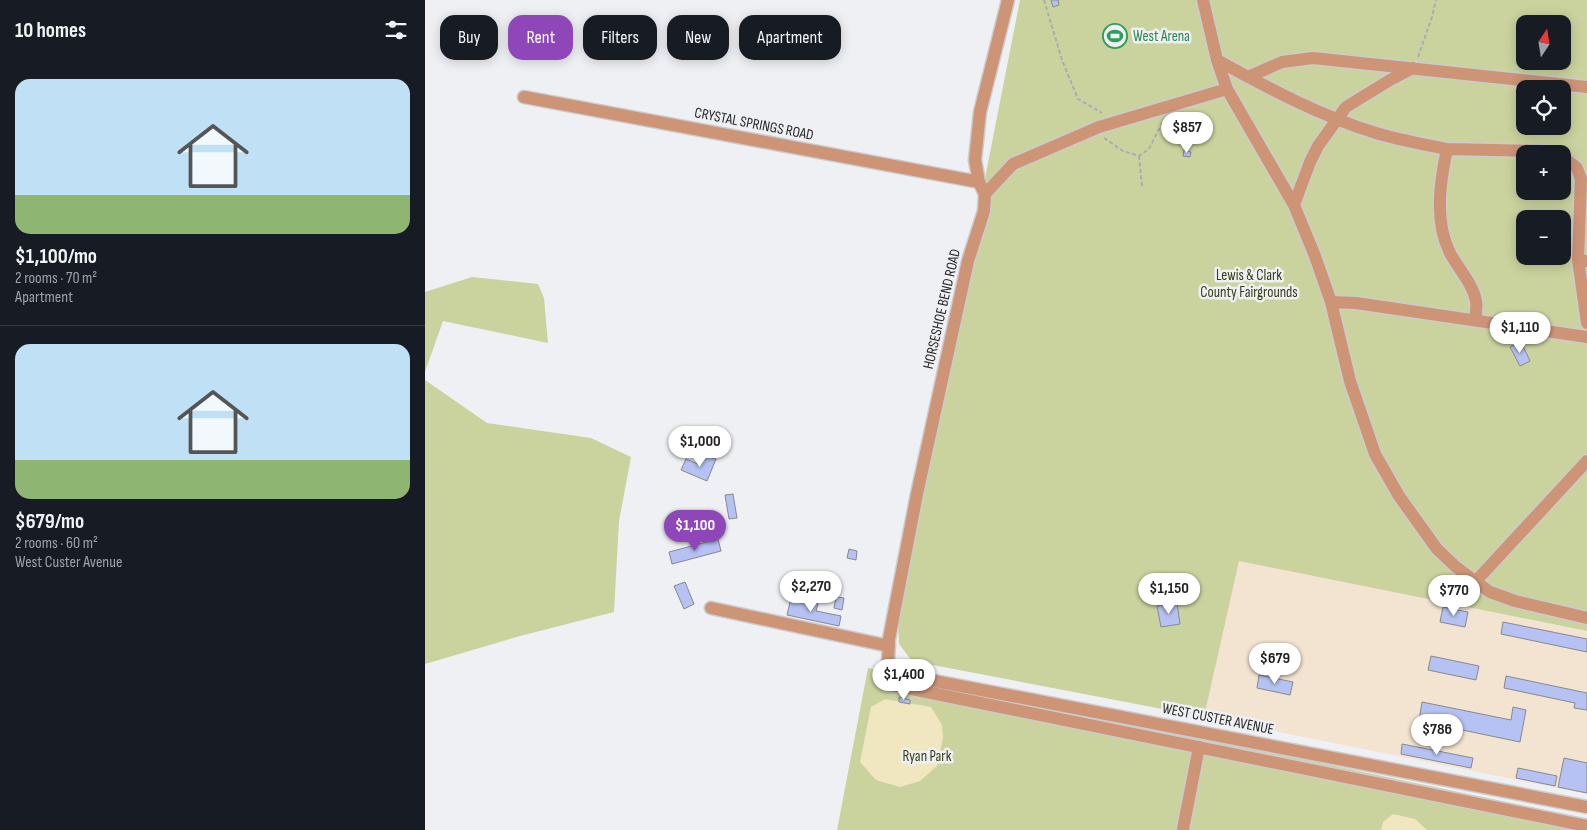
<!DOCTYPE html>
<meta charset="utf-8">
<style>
:root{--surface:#171b24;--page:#20242c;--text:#f1f3f6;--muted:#9ea1a6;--line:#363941;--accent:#8f46b9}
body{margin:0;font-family:"Sofia Sans Condensed",sans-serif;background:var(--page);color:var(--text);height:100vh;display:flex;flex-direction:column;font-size:19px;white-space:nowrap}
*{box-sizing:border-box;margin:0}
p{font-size:16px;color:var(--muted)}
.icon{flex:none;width:28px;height:28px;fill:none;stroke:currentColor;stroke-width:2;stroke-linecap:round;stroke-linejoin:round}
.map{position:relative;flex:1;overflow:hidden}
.sheet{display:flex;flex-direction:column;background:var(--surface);width:425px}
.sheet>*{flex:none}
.banner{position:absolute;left:15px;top:15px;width:475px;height:45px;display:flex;gap:10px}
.needle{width:32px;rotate:12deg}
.fabs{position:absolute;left:1091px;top:15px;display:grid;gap:10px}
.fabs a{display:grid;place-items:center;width:55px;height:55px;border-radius:10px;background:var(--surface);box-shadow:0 2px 12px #0003;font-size:25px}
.price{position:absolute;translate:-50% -42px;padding:0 11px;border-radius:18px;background:#fff;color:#222;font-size:16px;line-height:32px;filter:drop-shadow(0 1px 2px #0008)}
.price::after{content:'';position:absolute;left:50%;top:30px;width:15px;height:11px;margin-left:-8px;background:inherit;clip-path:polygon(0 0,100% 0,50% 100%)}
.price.on{background:var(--accent);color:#fff}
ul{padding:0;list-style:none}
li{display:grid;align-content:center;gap:10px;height:265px;padding:0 15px}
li+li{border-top:1px solid var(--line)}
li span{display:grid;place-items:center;height:155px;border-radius:15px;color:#555}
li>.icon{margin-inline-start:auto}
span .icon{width:90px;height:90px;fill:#fffc;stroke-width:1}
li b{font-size:21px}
h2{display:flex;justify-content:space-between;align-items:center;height:60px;padding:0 15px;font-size:21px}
.tag{padding:0 18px;border-radius:15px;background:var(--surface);box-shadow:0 2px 12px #0003;font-size:18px;line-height:45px}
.tag.on{background:var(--accent);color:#fff}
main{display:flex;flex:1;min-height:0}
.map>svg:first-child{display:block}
.industrial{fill:#f3e4d1}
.green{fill:#cad39e;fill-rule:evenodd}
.sand{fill:#f0e7c1}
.building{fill:#b6c2f3;stroke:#88898b}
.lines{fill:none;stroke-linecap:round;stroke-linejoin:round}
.minor-casing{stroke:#cbccce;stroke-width:15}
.path{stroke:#abacae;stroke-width:2;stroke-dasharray:4 2.5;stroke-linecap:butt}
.minor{stroke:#cd9476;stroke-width:12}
.labels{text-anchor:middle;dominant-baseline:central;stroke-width:5;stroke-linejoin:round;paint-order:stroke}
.leisure-label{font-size:15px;fill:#27864d;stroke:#eff0f3;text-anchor:start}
.street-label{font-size:15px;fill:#272728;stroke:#eff0f3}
.park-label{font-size:15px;fill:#373d16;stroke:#eff0f3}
</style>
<main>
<section class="sheet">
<h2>10 homes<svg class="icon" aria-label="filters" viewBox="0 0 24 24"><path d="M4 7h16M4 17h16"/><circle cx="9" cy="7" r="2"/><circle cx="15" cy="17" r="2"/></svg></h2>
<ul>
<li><span style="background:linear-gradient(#bfe0f5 75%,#8fb573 0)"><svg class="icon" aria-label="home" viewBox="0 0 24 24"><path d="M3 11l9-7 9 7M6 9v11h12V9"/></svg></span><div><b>$1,100/mo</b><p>2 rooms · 70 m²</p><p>Apartment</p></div></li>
<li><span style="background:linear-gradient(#bfe0f5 75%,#8fb573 0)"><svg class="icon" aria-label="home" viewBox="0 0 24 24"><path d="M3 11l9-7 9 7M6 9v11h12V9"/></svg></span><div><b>$679/mo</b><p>2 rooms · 60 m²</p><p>West Custer Avenue</p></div></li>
</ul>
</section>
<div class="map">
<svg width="1162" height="830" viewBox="0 0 1162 830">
<rect width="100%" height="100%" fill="#eff0f3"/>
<path class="industrial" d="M813,561L1162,631V794L779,717Z"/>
<path class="green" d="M595,0H1162V631L814,561L779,717L487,661L474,644L473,621ZM1100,24H1138V61H1100ZM1100,89H1138V126H1100ZM1100,154H1138V191H1100ZM1100,219H1138V256H1100Z
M47,277L113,284L119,298L123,343L18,321L0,372V292Z
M0,380L62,423L166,438L206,457L194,521L189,612L95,636L0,664Z
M443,668L1162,819V830H412Z"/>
<path class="sand" d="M460,699L506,707L517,725L518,738L512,766L495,781L475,787L451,780L435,762L446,707Z
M968,814L990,819L1002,830H956L958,822Z"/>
<path class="building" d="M626,0H633L634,5L628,7Z
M759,150L766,152L765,157L758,156Z
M1096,342L1105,361L1095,366L1085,347Z
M279,455L291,459L282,481L256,470L261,459L275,465Z
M308,494L312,518L304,519L300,495Z
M293,539L296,551L247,564L244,552Z
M424,549L432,551L431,560L422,558Z
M260,582L269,604L259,609L249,586Z
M411,597L419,598L417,610L409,608Z
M366,598L393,604L391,611L416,616L414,626L362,615Z
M752,603L755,624L736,627L732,606Z
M1018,607L1043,612L1040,627L1015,622Z
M1078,622L1162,639V652L1076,634Z
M1006,656L1054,666L1051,680L1003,670Z
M834,675L868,682L865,695L832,688Z
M1081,676L1162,693V710L1149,708L1150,703L1079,688Z
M474,697L485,700V704L474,702Z
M997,702L1086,720L1088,707L1101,710L1095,742L994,721Z
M977,744L1048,758L1046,768L976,754Z
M1139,758L1162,763V793L1133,787Z
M1093,768L1132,776L1130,786L1091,778Z"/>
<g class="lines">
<defs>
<path id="minor" d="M583,0L555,112L550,160L554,182L560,194L559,211L543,261L492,494L464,639L462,684L1162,826
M778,0L792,60L802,89L869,205L890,256L906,302L925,381L950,454L974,496L1012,549L1031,567L1065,592L1090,601L1162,618
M792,60C843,88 895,116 951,133C974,140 998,144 1022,149C1015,182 1009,221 1025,253C1033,268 1048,284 1051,301C1052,307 1051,314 1050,320
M823,77L857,62L888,58L1162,87
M99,97L554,182
M1022,149L1118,151L1126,154
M1138,157L1152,168L1156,179L1153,260
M560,194L588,164L674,127L802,89
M869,205L885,162L893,146L921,107L965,80L988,68
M1162,261L1153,260L1162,323
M906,302L931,303L1162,337
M1050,582L1162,461
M286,608L464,646
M463,672L1162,807
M758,829L774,747"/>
</defs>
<use href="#minor" class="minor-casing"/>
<path class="path" d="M619,0L637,60L653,99L677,113
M993,57L1007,17L1011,0
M679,138L698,151L714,156L724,149L739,119
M714,156L717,186"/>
<use href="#minor" class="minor"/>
</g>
<defs>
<symbol id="stadium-ring" viewBox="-11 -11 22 22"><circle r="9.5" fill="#eff0f3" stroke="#2e9e5b" stroke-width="1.5"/><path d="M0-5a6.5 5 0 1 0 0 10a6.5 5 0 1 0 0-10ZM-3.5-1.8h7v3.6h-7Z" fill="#2e9e5b"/></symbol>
</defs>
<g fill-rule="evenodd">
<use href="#stadium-ring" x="676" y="22" width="28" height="28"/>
</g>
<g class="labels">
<g class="leisure-label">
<text x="708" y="36">West Arena</text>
</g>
<g class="street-label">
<text transform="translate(329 124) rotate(11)">CRYSTAL SPRINGS ROAD</text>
<text transform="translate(517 309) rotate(-77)">HORSESHOE BEND ROAD</text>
<text transform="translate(793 719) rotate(11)">WEST CUSTER AVENUE</text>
</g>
<g class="park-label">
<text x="824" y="275">Lewis &amp; Clark<tspan x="824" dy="17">County Fairgrounds</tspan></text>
<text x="502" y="756">Ryan Park</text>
</g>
</g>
</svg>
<div class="fabs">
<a><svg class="needle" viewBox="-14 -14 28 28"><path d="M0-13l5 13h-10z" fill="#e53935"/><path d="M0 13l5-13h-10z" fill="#9ea1a6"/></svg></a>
<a><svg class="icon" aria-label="locate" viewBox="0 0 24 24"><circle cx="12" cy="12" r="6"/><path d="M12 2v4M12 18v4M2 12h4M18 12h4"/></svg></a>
<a>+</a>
<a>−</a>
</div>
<b class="price" style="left:762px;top:154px">$857</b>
<b class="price" style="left:1095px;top:354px">$1,110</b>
<b class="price" style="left:275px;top:468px">$1,000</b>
<b class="price on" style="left:270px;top:552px">$1,100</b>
<b class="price" style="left:386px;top:613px">$2,270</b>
<b class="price" style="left:744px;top:615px">$1,150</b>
<b class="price" style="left:1029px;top:617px">$770</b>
<b class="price" style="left:850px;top:685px">$679</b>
<b class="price" style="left:479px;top:701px">$1,400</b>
<b class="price" style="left:1012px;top:756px">$786</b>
<div class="banner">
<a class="tag">Buy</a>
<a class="tag on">Rent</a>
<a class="tag">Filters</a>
<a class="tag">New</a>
<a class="tag">Apartment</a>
</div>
</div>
</main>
